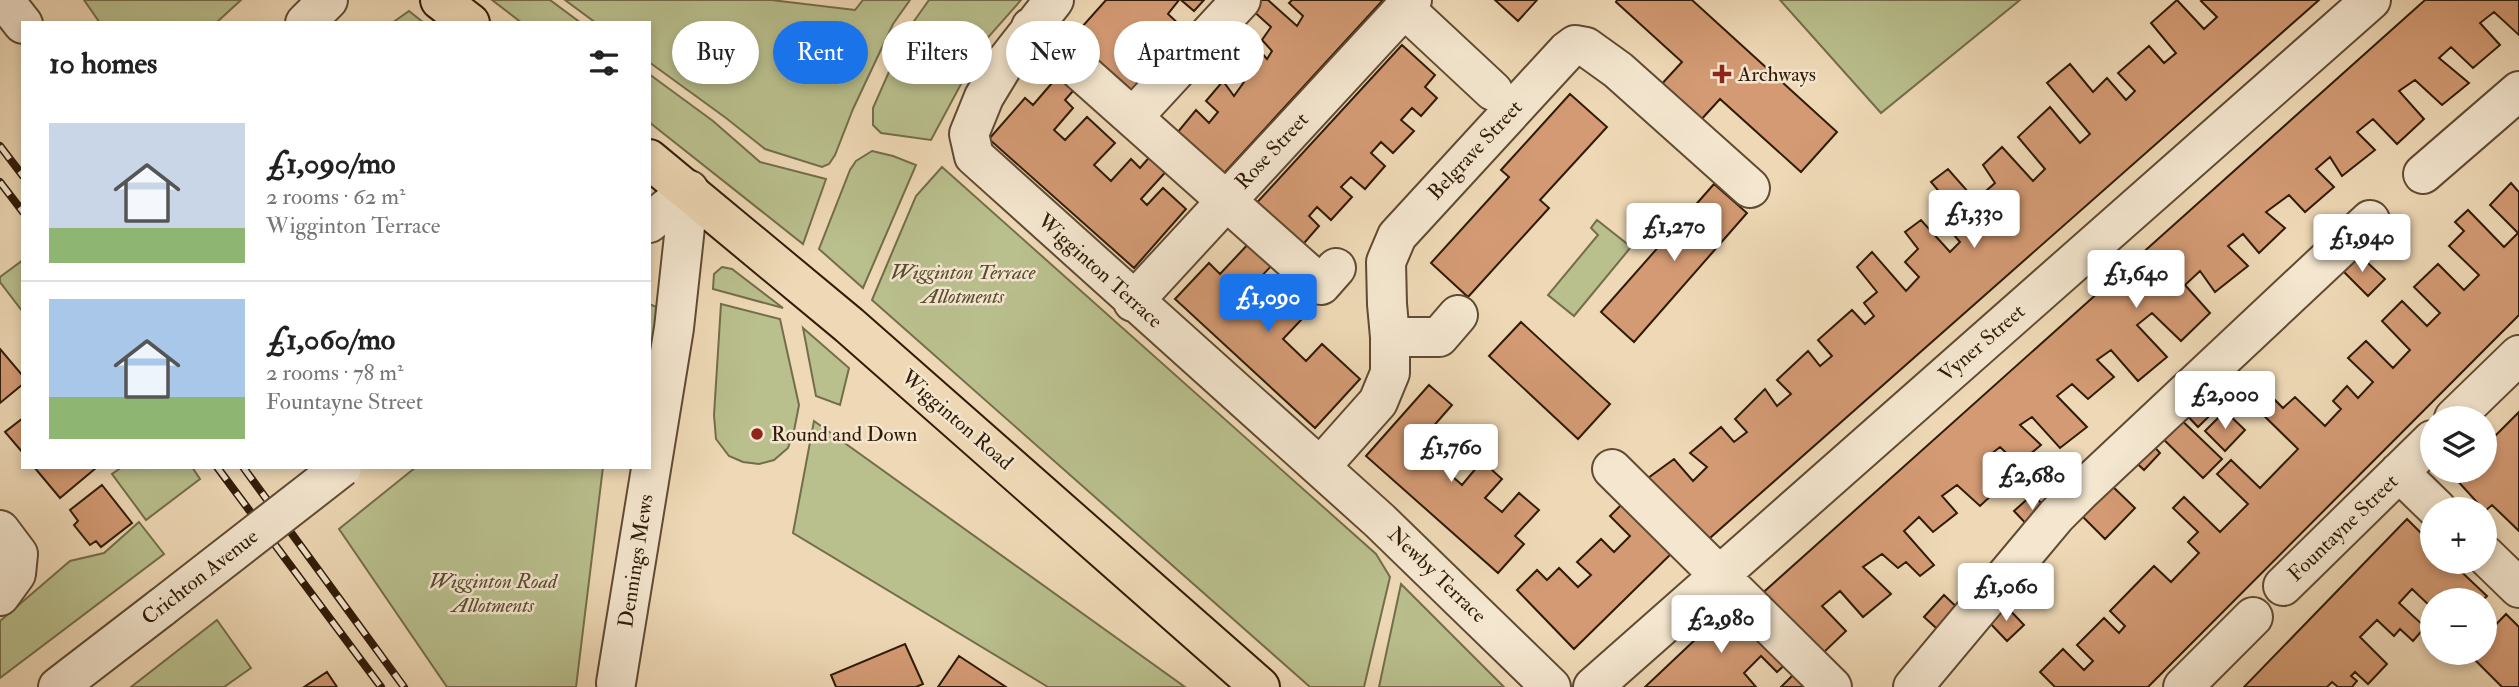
<!DOCTYPE html>
<meta charset="utf-8">
<style>
:root{--surface:#fff;--page:#f6f6f6;--text:#222;--muted:#767676;--line:#e0e0e0;--accent:#1a73e8}
body{margin:0;font-family:"IM FELL Double Pica",serif;background:var(--page);color:var(--text);height:100vh;display:flex;flex-direction:column;font-size:26px;white-space:nowrap}
*{box-sizing:border-box;margin:0}
p{font-size:23px;color:var(--muted)}
.icon{flex:none;width:38px;height:38px;fill:none;stroke:currentColor;stroke-width:2;stroke-linecap:round;stroke-linejoin:round}
.map{position:relative;flex:1;overflow:hidden}
.sheet{position:absolute;left:21px;top:21px;width:630px;height:448px;display:flex;flex-direction:column;background:var(--surface);border-radius:0px;box-shadow:0 4px 10px #0003}
.sheet>*{flex:none}
.guide{position:absolute;left:672px;top:21px;width:665px;height:63px;display:flex;gap:14px}
.tools{position:absolute;left:2420px;top:406px;display:grid;gap:14px}
.tools a{display:grid;place-items:center;width:77px;height:77px;border-radius:50%;background:var(--surface);box-shadow:0 4px 10px #0003;font-size:35px}
.price{position:absolute;translate:-50% -60px;padding:0 16px;border-radius:7px;background:#fff;color:#222;font-size:23px;line-height:46px;filter:drop-shadow(0 2px 4px #0008)}
.price::after{content:'';position:absolute;left:50%;top:42px;width:21px;height:16px;margin-left:-10px;background:inherit;clip-path:polygon(0 0,100% 0,50% 100%)}
.price.current{background:var(--accent);color:#fff}
ul{padding:0;list-style:none}
li{display:flex;align-items:center;gap:21px;height:175px;padding:0 28px}
li+li{border-top:2px solid var(--line)}
li span{display:grid;place-items:center;flex:none;width:196px;height:140px;border-radius:0px;color:#555}
li>.icon{margin-inline-start:auto}
span .icon{width:84px;height:84px;fill:#fffc;stroke-width:1}
li b{font-size:30px}
h2{display:flex;justify-content:space-between;align-items:center;height:84px;padding:0 28px;font-size:30px}
.pill{padding:0 24px;border-radius:32px;background:var(--surface);box-shadow:0 4px 10px #0003;font-size:24px;line-height:63px}
.pill.current{background:var(--accent);color:#fff}
.map>svg:first-child{display:block}
.green{fill:#b9bf8d;stroke:#746d4a;stroke-width:2}
.building{fill:#d39a73;stroke:#301b07;stroke-width:2}
.lines{fill:none;stroke-linecap:round;stroke-linejoin:round}
.minor-casing{stroke:#604a32;stroke-width:42}
.major-casing{stroke:#301b07;stroke-width:42}
.minor{stroke:#f4e6cf;stroke-width:38}
.major{stroke:#eed8b5;stroke-width:38}
.rail-casing{stroke:#301b07;stroke-width:8}
.rail{stroke:#f4e6cf;stroke-width:5;stroke-dasharray:16;stroke-linecap:butt}
.minor-bridge-casing{stroke:#604a32;stroke-width:42;stroke-linecap:butt}
.minor-bridge{stroke:#f4e6cf;stroke-width:38}
.poi-dot{fill:#8f2418;stroke:#f4e6cf;stroke-width:2.5}
.labels{text-anchor:middle;dominant-baseline:central;stroke-width:5;stroke-linejoin:round;paint-order:stroke}
.poi-label{font-size:21px;fill:#301b07;stroke:#f4e6cf;text-anchor:start}
.street-label{font-size:21px;fill:#301b07;stroke:#f4e6cf}
.park-label{font-size:21px;font-style:italic;fill:#594c2f;stroke:#f4e6cf}
</style>
<div class="map">
<svg width="2519" height="687" viewBox="0 0 2519 687">
<rect width="100%" height="100%" fill="#eed8b5"/>
<filter id="stains"><feTurbulence type="fractalNoise" baseFrequency=".00286" numOctaves="4"/><feColorMatrix values="0 0 0 0 .2 0 0 0 0 .09 0 0 0 0 .02 0 0 0 .5 -.17"/></filter>
<radialGradient id="worn" r=".72"><stop offset=".6" stop-color="#630" stop-opacity="0"/><stop offset="1" stop-color="#630" stop-opacity=".3"/></radialGradient>
<path class="green" d="M84,0H241L216,23H100Z
M492,0H550L581,23H522Z
M565,0H771L855,10L863,0H910L893,24L853,109L835,155L829,164L822,167L765,149L726,118L649,62V23H596Z
M929,0H1021L983,43L931,140L881,133L873,125V108L907,31Z
M1780,0H2020L1881,113Z
M409,11L424,23H392Z
M649,74L713,121L760,162L826,179L803,244L649,122Z
M872,151L893,156L916,165L863,288L819,249L850,170L856,161Z
M942,167L1376,554L1390,577L1364,687H1310L872,300L916,196Z
M1597,220L1631,247L1574,316L1548,295L1598,235L1591,228Z
M23,260V312L0,282V277Z
M722,267L732,269L783,308L713,289L714,274Z
M649,304L659,308L662,338L649,348Z
M721,304L780,319L799,405L794,431L788,448L774,460L759,464L743,462L729,456L716,439L714,415Z
M803,328L849,368L840,405L816,396Z
M814,421L1185,687H1048L793,533Z
M122,467H192L200,479L146,520L112,474Z
M416,467H603L576,687H447L339,529Z
M139,522L164,554L0,678V621L70,561L104,553Z
M1401,584L1504,687H1379Z
M217,620L251,668L224,687H131Z"/>
<path class="building" d="M1106,0H1179L1168,14L1181,26L1160,51L1149,39L1140,49L1164,70L1139,97L1064,47Z
M1181,0H1204L1194,11Z
M1258,0H1268L1297,26L1303,16L1289,3L1292,0H1383L1215,183L1177,133L1196,110L1209,123L1218,112L1206,101L1223,81L1234,96L1244,82L1232,71L1255,45L1267,59L1272,51L1262,40L1271,27L1251,9Z
M1495,0H1537L1518,21Z
M1617,0H1692L1837,132L1801,172L1720,99L1699,122L1659,87L1682,62L1616,2Z
M2177,0L2204,29L2217,17L2201,1L2203,0H2319L1702,545L1644,481L1674,459L1693,481L1707,467L1690,453L1721,427L1734,442L1747,432L1735,419L1765,389L1777,406L1791,394L1777,380L1808,351L1820,366L1832,356L1818,340L1852,310L1865,324L1874,316L1864,303L1877,292L1857,267L1872,252L1906,291L1919,277L1905,262L1918,249L1905,232L1921,220L1950,252L1960,242L1936,214L1948,202L1931,182L1948,169L1991,218L2000,209L1986,191L1995,183L1983,165L2002,147L2033,181L2045,169L2018,137L2050,107L2080,143L2090,134L2047,83L2070,64L2093,92L2107,78L2126,100L2135,91L2118,73L2149,46L2164,63L2176,53L2151,23Z
M2425,0H2519V35L2494,12L2480,23L2500,45L2473,68L2451,47L2439,58L2469,83L2442,105L2415,80L2399,91L2424,119L2397,144L2373,119L2357,132L2375,150L2342,176L2330,157L2316,169L2334,187L2305,212L2289,195L2266,212L2285,228L2259,253L2243,234L2228,246L2248,266L2215,292L2200,271L2185,285L2210,313L2181,341L2152,313L2137,325L2167,357L2138,381L2111,350L2097,360L2114,377L2088,399L2072,384L2057,396L2087,427L2060,448L2032,417L2020,425L2041,445L2018,464L2000,447L1986,458L2007,481L1980,506L1957,485L1942,496L1957,513L1933,532L1919,517L1904,531L1934,565L1920,576L1906,562L1898,568L1882,554L1863,567L1891,594L1863,617L1840,591L1822,606L1846,631L1820,656L1757,598Z
M1402,45L1435,75L1425,87L1437,98L1421,116L1412,108L1401,120L1414,131L1393,153L1381,142L1371,153L1385,166L1365,189L1351,177L1341,187L1352,197L1331,220L1317,207L1309,216L1319,226L1298,250L1252,208Z
M1065,68L1081,82L1065,100L1073,108L1054,130L1065,140L1087,117L1115,143L1094,165L1111,181L1131,159L1140,168L1154,152L1171,166L1141,199L1147,205L1163,188L1186,209L1134,268L989,139L1025,98L1033,105Z
M1570,94L1607,127L1540,200L1549,208L1468,297L1431,263L1509,177L1501,170Z
M2511,183L2519,192V315L2148,687H2055L2040,672L2063,649L2084,670L2093,661L2077,645L2104,618L2119,633L2125,626L2110,611L2154,566L2171,582L2199,553L2188,542L2198,532L2173,508L2184,497L2220,532L2248,504L2217,474L2231,460L2260,488L2298,449L2254,406L2268,393L2283,408L2295,397L2325,426L2341,409L2333,401L2347,386L2358,398L2373,382L2348,358L2366,341L2393,368L2410,350L2382,321L2402,301L2427,326L2440,313L2414,287L2438,264L2464,290L2479,275L2449,246L2464,231L2455,222L2468,210L2504,247L2518,233L2490,205Z
M1714,184L1747,213L1634,342L1601,312Z
M1251,241L1274,263L1241,298L1256,312L1275,292L1284,300L1300,283L1319,301L1283,339L1306,361L1322,344L1360,379L1315,428L1175,299L1209,263L1220,274Z
M2356,252L2385,279L2368,296L2340,268Z
M1521,322L1610,404L1578,439L1489,356Z
M0,349L23,376V384L0,403Z
M2221,370L2238,388L2198,427L2181,409Z
M1429,385L1452,405L1417,445L1428,455L1448,431L1464,444L1443,468L1462,485L1482,461L1502,479L1485,498L1502,512L1519,493L1539,510L1515,536L1524,544L1498,573L1366,456Z
M2225,411L2245,430L2225,451L2205,431Z
M2519,412V531L2492,505L2485,511L2454,477L2460,471H2485V446Z
M2174,413L2222,459L2203,478L2156,432Z
M23,418V453L5,432Z
M2146,438L2160,453L2144,470L2129,456Z
M34,467H95L96,468L60,498Z
M2108,482L2135,508L2105,539L2079,513Z
M102,485L132,523L101,547L96,541L90,545L74,525L78,521L70,510Z
M2033,494L2050,513L2031,529L2014,511Z
M1626,500L1675,550L1574,649L1517,590L1537,570L1547,580L1559,568L1578,587L1591,575L1577,562L1601,539L1614,552L1630,536L1610,516Z
M2407,519L2432,544V562H2451L2487,596L2483,600H2453L2449,596L2445,600H2432V608L2412,589L2399,603L2425,627L2413,641L2400,629L2394,636L2377,620L2360,637L2387,664L2368,684L2355,672L2351,676L2357,681L2352,687H2338L2332,682L2327,687H2244Z
M1944,595L1965,615L1945,636L1924,617Z
M1734,603L1789,661L1777,672L1761,656L1744,673L1756,687H1645Z
M2004,604L2024,625L2007,641L1987,620Z
M2506,614L2519,627V687H2502L2468,653H2485V636Z
M905,644L923,684L916,687H836L831,675Z
M959,656L1006,687H938Z
M327,672L337,687H304Z
M1793,675L1804,687H1781Z"/>
<g class="lines">
<defs>
<path id="minor" d="M4,0L23,24
M1054,0L1004,64L984,97L969,134L974,156L1380,521L1551,687
M1404,8L1493,91
M305,23L328,0
M1031,27L1321,285L1336,268
M1133,117L1241,0
M2423,174L2519,91
M649,223L689,190
M1133,302L1412,0
M1390,337H1439L1458,315
M2454,418L2519,355
M1321,466L1378,402L1390,373V337L1387,304L1386,262L1397,236L1567,51L1575,45L1586,47L1618,70L1750,188
M1612,469L1832,687
M2399,472L2437,509
M0,530L18,554L16,574L0,596
M2485,555L2519,588
M2283,586L2432,440
M616,683L674,328L689,190
M58,687L162,607
M1593,687L2371,0
M1913,687L2056,516L2080,492L2370,220
M2183,687L2253,617"/>
<path id="major" d="M440,0L470,23
M649,159L849,325L1260,687"/>
</defs>
<use href="#minor" class="minor-casing"/>
<use href="#major" class="major-casing"/>
<use href="#minor" class="minor"/>
<use href="#major" class="major"/>
<defs>
<path id="rail" d="M0,146L23,176
M0,182L23,212
M217,467L381,687
M243,467L404,687"/>
</defs>
<use href="#rail" class="rail-casing"/>
<use href="#rail" class="rail"/>
<defs>
<path id="minor-bridge" d="M162,607L342,467"/>
</defs>
<use href="#minor-bridge" class="minor-bridge-casing"/>
<use href="#minor-bridge" class="minor-bridge"/>
</g>
<g class="poi-dot">
<path d="M1718.5 63.5h7v7h7v7h-7v7h-7v-7h-7v-7h7z"/>
<circle cx="757" cy="434" r="7"/>
</g>
<g class="labels">
<g class="poi-label">
<text x="1738" y="74">Archways</text>
<text x="771" y="434">Round and Down</text>
</g>
<g class="street-label">
<text transform="translate(1475 150) rotate(-47)">Belgrave Street</text>
<text transform="translate(1272 151) rotate(-47)">Rose Street</text>
<text transform="translate(1100 271) rotate(42)">Wigginton Terrace</text>
<text transform="translate(1982 343) rotate(-41)">Vyner Street</text>
<text transform="translate(957 420) rotate(41)">Wigginton Road</text>
<text transform="translate(2343 528) rotate(-44)">Fountayne Street</text>
<text transform="translate(636 561) rotate(-81)">Dennings Mews</text>
<text transform="translate(1437 575) rotate(44)">Newby Terrace</text>
<text transform="translate(200 577) rotate(-38)">Crichton Avenue</text>
</g>
<g class="park-label">
<text x="963" y="272">Wigginton Terrace<tspan x="963" dy="24">Allotments</tspan></text>
<text x="493" y="581">Wigginton Road<tspan x="493" dy="24">Allotments</tspan></text>
</g>
</g>
<rect width="100%" height="100%" filter="url(#stains)"/>
<rect width="100%" height="100%" fill="url(#worn)"/>
</svg>
<div class="tools">
<a><svg class="icon" aria-label="layers" viewBox="0 0 24 24"><path d="M12 4l9 5-9 5-9-5zM3 14l9 5 9-5"/></svg></a>
<a>+</a>
<a>−</a>
</div>
<b class="price" style="left:1974px;top:250px">£1,330</b>
<b class="price" style="left:1674px;top:263px">£1,270</b>
<b class="price" style="left:2362px;top:274px">£1,940</b>
<b class="price" style="left:2136px;top:310px">£1,640</b>
<b class="price current" style="left:1268px;top:334px">£1,090</b>
<b class="price" style="left:2225px;top:431px">£2,000</b>
<b class="price" style="left:1451px;top:484px">£1,760</b>
<b class="price" style="left:2032px;top:512px">£2,680</b>
<b class="price" style="left:2006px;top:623px">£1,060</b>
<b class="price" style="left:1721px;top:655px">£2,980</b>
<div class="guide">
<a class="pill">Buy</a>
<a class="pill current">Rent</a>
<a class="pill">Filters</a>
<a class="pill">New</a>
<a class="pill">Apartment</a>
</div>
<section class="sheet">
<h2>10 homes<svg class="icon" aria-label="filters" viewBox="0 0 24 24"><path d="M4 7h16M4 17h16"/><circle cx="9" cy="7" r="2"/><circle cx="15" cy="17" r="2"/></svg></h2>
<ul>
<li><span style="background:linear-gradient(#c9d6e8 75%,#8fb573 0)"><svg class="icon" aria-label="home" viewBox="0 0 24 24"><path d="M3 11l9-7 9 7M6 9v11h12V9"/></svg></span><div><b>£1,090/mo</b><p>2 rooms · 62 m²</p><p>Wigginton Terrace</p></div></li>
<li><span style="background:linear-gradient(#a9c7e8 70%,#8fb573 0)"><svg class="icon" aria-label="home" viewBox="0 0 24 24"><path d="M3 11l9-7 9 7M6 9v11h12V9"/></svg></span><div><b>£1,060/mo</b><p>2 rooms · 78 m²</p><p>Fountayne Street</p></div></li>
</ul>
</section>
</div>
